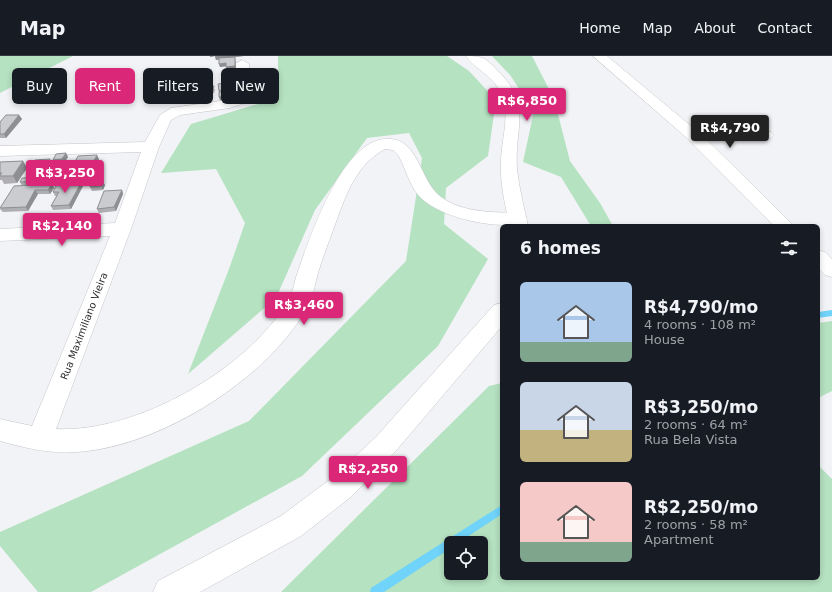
<!DOCTYPE html>
<meta charset="utf-8">
<style>
:root{--surface:#171b24;--page:#20242c;--text:#f1f3f6;--muted:#9ea1a6;--line:#363941;--accent:#db2777}
body{margin:0;font-family:"DejaVu Sans",sans-serif;background:var(--page);color:var(--text);height:100vh;display:flex;flex-direction:column;font-size:15px;white-space:nowrap}
*{box-sizing:border-box;margin:0}
p{font-size:13px;color:var(--muted)}
.icon{flex:none;width:22px;height:22px;fill:none;stroke:currentColor;stroke-width:2;stroke-linecap:round;stroke-linejoin:round}
.map{position:relative;flex:1;overflow:hidden}
.details{position:absolute;left:500px;top:168px;width:320px;height:356px;display:flex;flex-direction:column;background:var(--surface);border-radius:6px;box-shadow:0 2px 6px #0003}
.details>*{flex:none}
.top-card{position:absolute;left:12px;top:12px;width:380px;height:36px;display:flex;gap:8px}
.fabs{position:absolute;left:444px;top:480px;display:grid;gap:8px}
.fabs a{display:grid;place-items:center;width:44px;height:44px;border-radius:6px;background:var(--surface);box-shadow:0 2px 6px #0003;font-size:20px}
.price{position:absolute;translate:-50% -34px;padding:0 9px;border-radius:4px;background:var(--accent);color:#fff;font-size:13px;line-height:26px;filter:drop-shadow(0 1px 2px #0008)}
.price::after{content:'';position:absolute;left:50%;top:24px;width:12px;height:9px;margin-left:-6px;background:inherit;clip-path:polygon(0 0,100% 0,50% 100%)}
.price.selected{background:#222;color:#fff}
ul{padding:0;list-style:none}
li{display:flex;align-items:center;gap:12px;height:100px;padding:0 20px}
li span{display:grid;place-items:center;flex:none;width:112px;height:80px;border-radius:6px;color:#555}
li>.icon{margin-inline-start:auto}
span .icon{width:48px;height:48px;fill:#fffc;stroke-width:1}
li b{font-size:17px}
h2{display:flex;justify-content:space-between;align-items:center;height:48px;padding:0 20px;font-size:17px}
.tag{padding:0 14px;border-radius:6px;background:var(--surface);box-shadow:0 2px 6px #0003;font-size:14px;line-height:36px}
.tag.selected{background:var(--accent);color:#fff}
header{display:flex;align-items:center;gap:24px;box-sizing:border-box;height:56px;padding:0 20px;background:var(--surface);border-bottom:1px solid var(--line)}
header strong{font-size:19px}
nav{display:flex;gap:22px;margin-inline-start:auto;font-size:14px}
.map>svg:first-child{display:block}
.green{fill:#b5e2c1;fill-rule:evenodd}
.lines{fill:none;stroke-linecap:round;stroke-linejoin:round}
.stream{fill:#70d3fa;fill-rule:evenodd}
.street-casing{stroke:#c5c6c9;stroke-width:1}
.secondary-casing{stroke:#c5c6c9;stroke-width:1}
.street{fill:#fff;fill-rule:evenodd}
.secondary{fill:#fff;fill-rule:evenodd}
.wall{fill:#afafb3}
.shaded-wall{fill:#8e8f92}
.building{fill:#cbccd0;stroke:#8e8f92}
.labels{text-anchor:middle;dominant-baseline:central;stroke-width:3.5;stroke-linejoin:round;paint-order:stroke}
.street-label{font-size:10px;fill:#2c2d2e;stroke:#fff}
</style>
<header>
<strong>Map</strong>
<nav><a>Home</a><a>Map</a><a>About</a><a>Contact</a></nav>
</header>
<div class="map">
<svg width="832" height="536" viewBox="0 0 832 536">
<rect width="100%" height="100%" fill="#f2f3f6"/>
<path class="green" d="M0,0H73L0,37Z
M278,0H447L469,15L496,44L488,100L446,132L444,168L488,203L438,290L302,420L91,536H38L0,490V476L249,365L406,205L422,102L409,77L367,82L315,154L276,242L188,318L229,213L245,167L216,113L161,117L191,68L278,42Z
M492,0H532L554,43L570,105L600,147L613,170H591L561,121L523,106L534,55L510,19Z
M832,265V335L818,342V267Z
M502,327V522H818V409L832,423V536H281L489,330ZM451,487H481V517H451Z"/>
<g class="lines">
<path class="stream" d="M832,254V260L818,262V256Z
M502,449V458L458,487H451V492L384,536H370L371,532Z"/>
<defs>
<path id="street" d="M593,0H607L697,75L771,76L774,79L771,82L766,84H707L794,170H774L688,83Z
M242,4L249,8V39L245,47L230,52L180,59L171,64L159,91L131,173L56,373C136,377 247,314 288,245C293,237 294,227 297,218C310,182 340,88 384,83C419,79 419,125 441,141C463,157 492,156 518,157L524,159L527,163L524,167C497,174 439,162 419,140C409,129 406,112 398,99L393,94L385,93C357,108 346,138 336,166C330,183 323,200 318,217C315,227 314,237 310,246C272,321 160,391 77,396C50,398 25,392 0,385V363L32,370L110,180L0,185V173L115,167L141,96L0,100V90L145,86L160,59L171,52L227,44L234,41L235,8Z
M818,194L825,196L832,203V221L825,219L818,212Z"/>
<path id="secondary" d="M466,0C482,0 486,2 497,14C533,48 514,72 517,113C519,132 524,151 528,170H510C505,149 500,128 501,107C501,83 511,60 501,37C492,18 475,14 466,0Z
M502,247V270L394,397L352,440L301,480L200,536H153L158,525L281,460L332,422L376,381L494,249Z"/>
</defs>
<use href="#street" class="street-casing"/>
<use href="#secondary" class="secondary-casing"/>
<use href="#street" class="street"/>
<use href="#secondary" class="secondary"/>
</g>
<path class="wall" d="M210,0H244L235,1L236,13H234L237,27H232L234,37H231V43L220,44L219,35L229,27H226L223,15L232,14L226,10L220,11L219,8V3L216,4L215,0L210,1Z
M215,33L214,37L197,39L198,41V46L189,47L187,43L197,38L196,35Z
M19,59L22,63L6,82H0V66Z
M66,97L68,101L64,107L55,108L53,104Z
M99,103L91,118H88L89,121L87,126L81,127L83,130L71,153L53,154L51,150L57,140H55L53,136L78,127L54,128L52,124L71,118L70,115Z
M23,105L27,112L17,127L4,128L2,124H0V106Z
M52,107L44,119L30,120L28,116Z
M42,125L39,129L52,128L54,132L50,138H38L28,155L3,156L0,153L22,130L20,126Z
M105,129L103,134L92,135L90,131Z
M122,134L123,138L116,155L99,157L97,153Z"/>
<path class="shaded-wall" d="M210,0H244L235,1L236,13L227,14L226,11L235,1L216,4L215,0L210,1Z
M226,7L227,10L220,11L219,8Z
M232,26L234,37H231V43L220,44L219,41L220,38L219,35Z
M197,38L198,41V46L196,42Z
M19,59L22,63L6,82L4,78Z
M66,97L68,101L64,107L62,103Z
M97,99L99,103L91,118L89,114Z
M50,103L52,107L44,119L42,115Z
M23,105L27,112L17,127L13,120Z
M87,117L89,121L87,126L85,122Z
M39,121L42,125L39,129L37,125Z
M103,125L105,129L103,134L101,130Z
M81,127L83,130L71,153L69,149Z
M52,128L54,132L50,138L48,134Z
M35,134L38,138L28,155L26,151Z
M122,134L123,138L116,155L114,151Z"/>
<path class="building" d="M235,1V10L226,11V7L219,8V2Z
M234,13L237,24L225,23L223,15Z
M232,26L233,33L219,35L218,28Z
M214,30L213,34L196,35L197,31Z
M230,35L231,39L219,41V36Z
M188,38H197L196,42L187,43Z
M6,59H19L4,78H0V66Z
M66,97L62,103L53,104L56,98Z
M97,99L89,114L70,115L78,100Z
M50,103L42,115L28,116L35,104Z
M23,105L13,120H0V119L2,117H0V106Z
M87,117L85,122L52,124L55,119Z
M39,121L37,125L20,126L22,122Z
M103,125L101,130L90,131L93,126Z
M81,127L69,149L51,150L59,136H53L57,128Z
M52,128L48,134H35L26,151L0,152L14,130Z
M122,134L114,151L97,153L104,135Z"/>
<g class="labels">
<g class="street-label">
<text transform="translate(84 270) rotate(-69)">Rua Maximiliano Vieira</text>
</g>
</g>
</svg>
<div class="fabs">
<a><svg class="icon" aria-label="locate" viewBox="0 0 24 24"><circle cx="12" cy="12" r="6"/><path d="M12 2v4M12 18v4M2 12h4M18 12h4"/></svg></a>
</div>
<b class="price" style="left:527px;top:66px">R$6,850</b>
<b class="price selected" style="left:730px;top:93px">R$4,790</b>
<b class="price" style="left:65px;top:138px">R$3,250</b>
<b class="price" style="left:62px;top:191px">R$2,140</b>
<b class="price" style="left:304px;top:270px">R$3,460</b>
<b class="price" style="left:368px;top:434px">R$2,250</b>
<div class="top-card">
<a class="tag">Buy</a>
<a class="tag selected">Rent</a>
<a class="tag">Filters</a>
<a class="tag">New</a>
</div>
<section class="details">
<h2>6 homes<svg class="icon" aria-label="filters" viewBox="0 0 24 24"><path d="M4 7h16M4 17h16"/><circle cx="9" cy="7" r="2"/><circle cx="15" cy="17" r="2"/></svg></h2>
<ul>
<li><span style="background:linear-gradient(#a9c7e8 75%,#7fa58c 0)"><svg class="icon" aria-label="home" viewBox="0 0 24 24"><path d="M3 11l9-7 9 7M6 9v11h12V9"/></svg></span><div><b>R$4,790/mo</b><p>4 rooms · 108 m²</p><p>House</p></div></li>
<li><span style="background:linear-gradient(#c9d6e8 60%,#c2b280 0)"><svg class="icon" aria-label="home" viewBox="0 0 24 24"><path d="M3 11l9-7 9 7M6 9v11h12V9"/></svg></span><div><b>R$3,250/mo</b><p>2 rooms · 64 m²</p><p>Rua Bela Vista</p></div></li>
<li><span style="background:linear-gradient(#f6c9c9 75%,#7fa58c 0)"><svg class="icon" aria-label="home" viewBox="0 0 24 24"><path d="M3 11l9-7 9 7M6 9v11h12V9"/></svg></span><div><b>R$2,250/mo</b><p>2 rooms · 58 m²</p><p>Apartment</p></div></li>
</ul>
</section>
</div>
